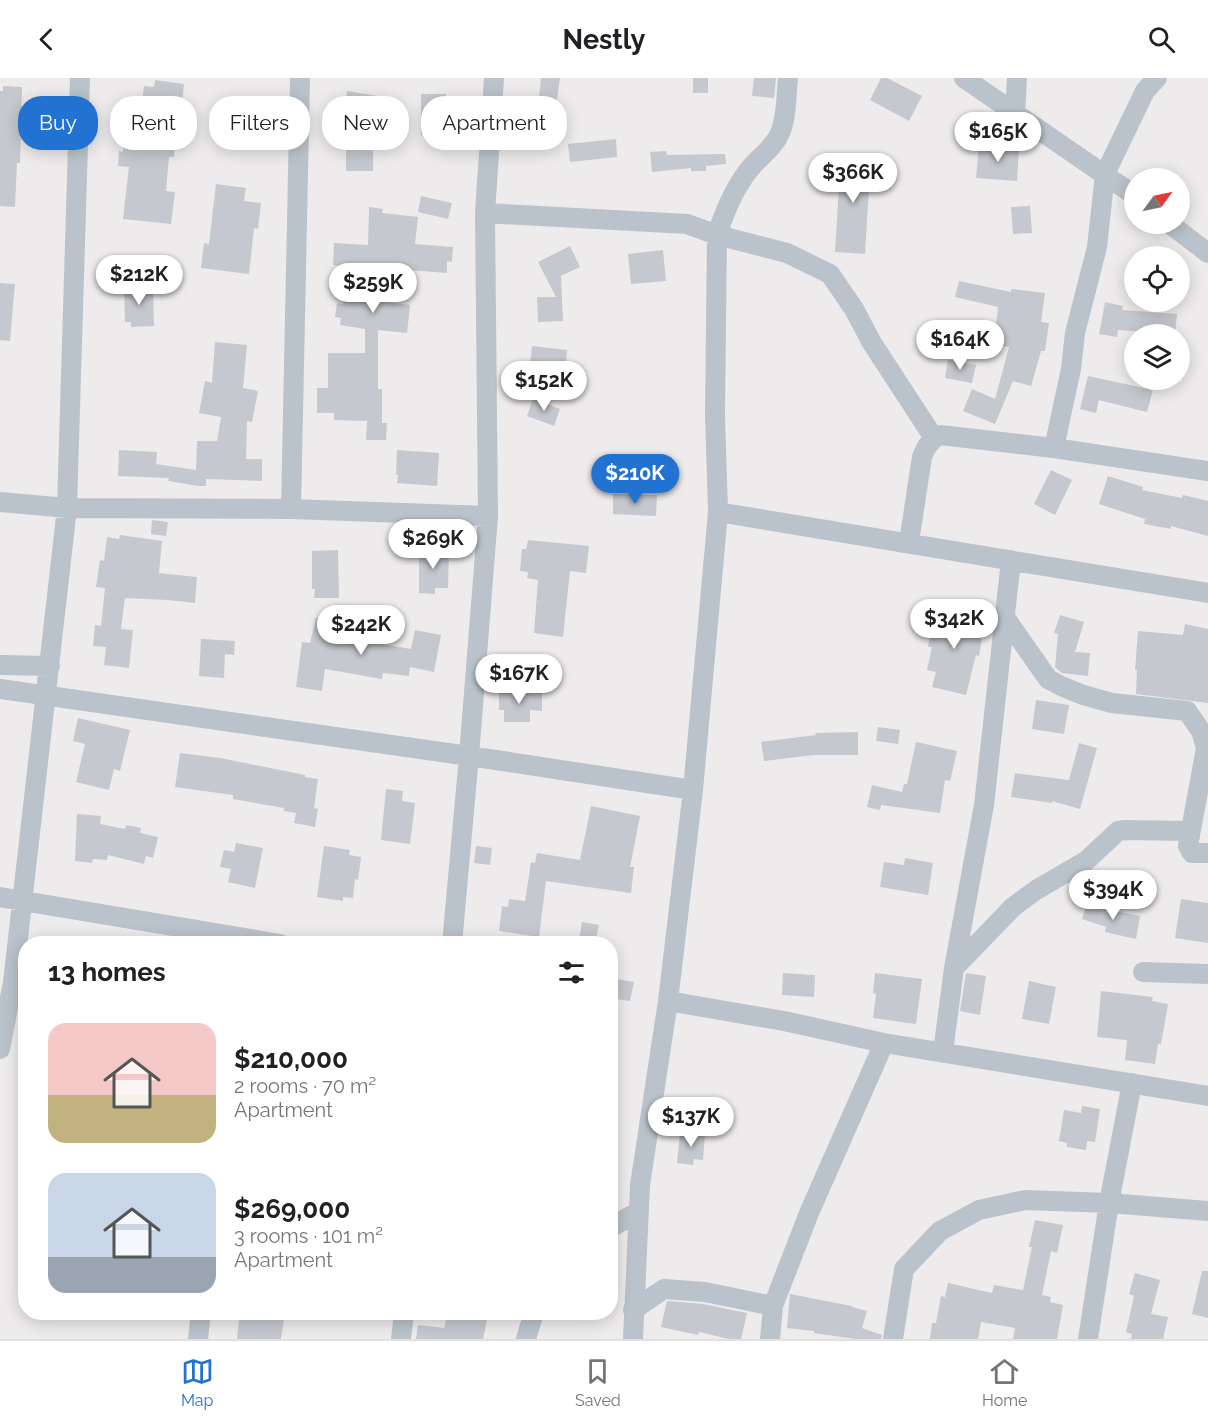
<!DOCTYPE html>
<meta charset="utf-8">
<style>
:root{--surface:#fff;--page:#f6f6f6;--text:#202124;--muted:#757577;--line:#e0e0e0;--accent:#2272d2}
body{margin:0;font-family:Raleway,sans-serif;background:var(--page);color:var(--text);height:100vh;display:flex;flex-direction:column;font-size:22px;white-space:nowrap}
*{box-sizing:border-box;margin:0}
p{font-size:20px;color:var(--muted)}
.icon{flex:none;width:33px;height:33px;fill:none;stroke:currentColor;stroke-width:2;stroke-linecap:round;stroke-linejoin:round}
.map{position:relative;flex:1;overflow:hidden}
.panel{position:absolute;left:18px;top:858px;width:600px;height:384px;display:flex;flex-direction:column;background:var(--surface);border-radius:24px;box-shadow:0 3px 15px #0003}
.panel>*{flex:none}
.hud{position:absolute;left:18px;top:18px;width:600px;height:54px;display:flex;gap:12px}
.needle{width:39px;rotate:57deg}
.tools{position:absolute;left:1124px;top:90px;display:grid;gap:12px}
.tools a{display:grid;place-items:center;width:66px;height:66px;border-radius:50%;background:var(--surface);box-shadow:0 3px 15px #0003;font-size:30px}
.price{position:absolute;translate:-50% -51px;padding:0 14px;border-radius:21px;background:#fff;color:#222;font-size:20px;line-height:39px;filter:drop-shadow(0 2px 3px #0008)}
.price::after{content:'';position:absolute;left:50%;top:36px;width:18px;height:14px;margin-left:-9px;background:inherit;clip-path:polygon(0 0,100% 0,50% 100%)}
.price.selected{background:var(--accent);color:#fff}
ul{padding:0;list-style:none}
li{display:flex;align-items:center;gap:18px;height:150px;padding:0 30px}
li span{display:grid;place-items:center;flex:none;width:168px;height:120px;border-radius:18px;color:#555}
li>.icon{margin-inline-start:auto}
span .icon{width:72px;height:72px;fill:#fffc;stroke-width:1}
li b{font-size:26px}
h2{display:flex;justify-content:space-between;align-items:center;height:72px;padding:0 30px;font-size:26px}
.pill{padding:0 21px;border-radius:24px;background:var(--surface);box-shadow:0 3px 15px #0003;font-size:21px;line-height:54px}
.pill.selected{background:var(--accent);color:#fff}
header{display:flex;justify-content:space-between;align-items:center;height:78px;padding:0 30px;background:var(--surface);font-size:27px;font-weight:700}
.menu{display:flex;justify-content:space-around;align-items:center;height:84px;border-top:2px solid var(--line);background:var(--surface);font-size:16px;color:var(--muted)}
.menu a{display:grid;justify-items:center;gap:3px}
.menu .selected{color:var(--accent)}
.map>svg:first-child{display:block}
.building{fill:#c5c8ce}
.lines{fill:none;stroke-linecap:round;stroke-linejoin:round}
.street{stroke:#bac3cb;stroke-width:20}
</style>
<header><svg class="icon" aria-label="back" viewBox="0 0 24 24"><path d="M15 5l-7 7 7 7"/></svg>Nestly<svg class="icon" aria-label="search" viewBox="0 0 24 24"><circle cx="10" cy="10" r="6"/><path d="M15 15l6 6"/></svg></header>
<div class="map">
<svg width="1208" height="1261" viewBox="0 0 1208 1261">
<rect width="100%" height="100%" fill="#eeebec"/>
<path class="building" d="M541,0H560L557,22L539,20Z
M693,0H708V15H693Z
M754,0H776L774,20L752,18Z
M881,0H887L922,18L909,43L870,22Z
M155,2L184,6L180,42H176L174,79H169L166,113L175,114L171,146L123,141L129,89L118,88L119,73L123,74L124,61L129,62V58L138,59L144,8L154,9Z
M3,8L22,9L20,85H17L15,129L0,128V13H3Z
M347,13L384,19L381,36L345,31Z
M421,16H446V57H421Z
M616,61L617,79L570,84L568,66Z
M979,67L1019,70L1017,103L976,100Z
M346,70H373V93H346Z
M666,73L667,77L725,76L726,86L706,88V93H691V90L652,94L650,74Z
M841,75L871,77L865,176L835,174Z
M216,106L246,110L244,123L261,125L258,151L254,150L249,196L201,190L204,165L209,166Z
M421,118L452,125L448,141L418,134Z
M1030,128L1032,155L1013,156L1011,129Z
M369,129L383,131L382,135L418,139L415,166L453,169L452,184L447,183V195L394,191L393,198L374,197L370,222L410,227L407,255L378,252V311H382V345H387L386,362H366L367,343L334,342V335H317V310H328V275H365V251L340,247L341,240L335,239L337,225L343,226L348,196H341V188L333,187L334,165L368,167Z
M570,168L580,189L561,198L563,243L538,244L537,219H556L538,184Z
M663,172L666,203L631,206L628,176Z
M959,203L1011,214V211L1045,215L1041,244L1049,245L1045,273H1041L1031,308L1013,303L995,346L963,333L972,311L995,321L1009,269L994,267L998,229L955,219Z
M0,205L15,206L10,263L0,262Z
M153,208L154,248L131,249V244H125L124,209Z
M1105,224L1123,228L1122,232L1177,236L1175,256L1118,252L1117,259L1099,256Z
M215,264L247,267L243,310L258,313L252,344L247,343L246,381H262V403L206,401V408H198L168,403L169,400L118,398L119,372L157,374L156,386L196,392L197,363H217L221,339L199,335L205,303L212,305Z
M532,268L567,272L564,302L529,298Z
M948,282L976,287L972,305L945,300Z
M1088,298L1153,312L1147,334L1099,322L1096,335L1080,331Z
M533,321L560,331L554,348L527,338Z
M397,372L439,375L437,408L397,405L398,397H396Z
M1051,392L1072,402L1055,437L1034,426Z
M1108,398L1143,409L1142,412L1182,420L1183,417L1208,423V458L1171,448V451L1144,446L1145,441L1099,426Z
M613,416L657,417L656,438L613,436Z
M152,442L168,444L166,458L151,456Z
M120,457L162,463L159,495L197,499L195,525L168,522L125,520L121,551L133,552L129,590L104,587L106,569L93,568L95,547L101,548L105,510L96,509L100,482L104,483L107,459L119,461Z
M528,462L589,468L586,495L570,493L563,559L534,555L538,502L527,500L528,494L520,493L522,471H526Z
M419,471L449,472L448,510H435V516L419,515Z
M338,472L339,520H314L315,511H312V473Z
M935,531L985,541L979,578L976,577L966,617L932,609L936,594L927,592L932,569H928Z
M1060,537L1084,544L1075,574L1090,575L1088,598L1062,595L1055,589L1058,556L1054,555Z
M316,540L342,547L340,559L411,571L415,552L441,557L434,594L410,589L409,598L383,595L382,601L325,591L322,613L296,609L302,564L310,565Z
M1185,546L1208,551V625L1136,616L1137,592H1135L1138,553L1183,557Z
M201,561L235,563L234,577L225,576L224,600L199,598Z
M499,613L542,614V633L530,632V644H504V632H499Z
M1036,622L1069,627L1064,656L1032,651Z
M78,640L130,652L120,693L114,691L109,712L76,704L85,666L73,663Z
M878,649L900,652L898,666L876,663Z
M858,654V677H814L764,683L761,664L816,657L815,655Z
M916,664L957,673L950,703L945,702L940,735L881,727L880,732L867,729L872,707L902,714L904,706H907Z
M1079,665L1097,670L1080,731L1052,723V725L1011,719L1015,695L1069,702Z
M180,675L220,680L305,697V699L318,701L314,730L318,731L315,749L294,745L296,735L284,733V730L233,721V717L175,709Z
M386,711L403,713L402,723L415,725L410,766L381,762Z
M591,728L640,738L630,789H634L631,815L546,803L539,859L499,853L502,828L508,829L509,821L525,823L531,784L535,785L537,775L580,782Z
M77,736L101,738L100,746L125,751L126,747L141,750L140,755L158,759L153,780L146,778L144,786L108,777L107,782L93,781L92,785L75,783Z
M236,765L263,770L255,810L228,804L231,791L220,789L224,772L234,774Z
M324,768L350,772L349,777L361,779L358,802L355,801L353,820L343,819V823L317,819Z
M476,768L492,770L490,787L474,785Z
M905,780L933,785L928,817L880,809L884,784L904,787Z
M1181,821L1208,825V865L1175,860Z
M1087,826L1109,833L1110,832L1140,838L1136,861L1105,854L1106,849L1082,841Z
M582,844L599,847L595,866L579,862Z
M783,895L815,897L814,919L782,917Z
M875,895L922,901L916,946L873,940L876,916L873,915Z
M966,895L986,898L980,937L960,933Z
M610,900L634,904L630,923L610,920Z
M1029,903L1056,909L1049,946L1022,941Z
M1101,913L1153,919L1152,923L1168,926L1161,966H1158L1155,986L1125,982L1127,962L1097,959Z
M1082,1028L1100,1031L1095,1064L1087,1063L1086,1072L1067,1069V1065L1059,1063L1064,1032L1081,1035Z
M680,1054L705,1056L703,1082L694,1081L693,1087L677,1085Z
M1035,1142L1063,1147L1057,1175L1051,1173L1042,1217L1051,1219L1050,1224L1063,1227L1057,1261H1013L1015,1250L981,1244L978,1261H930L932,1245H936L941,1218L945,1219L948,1205L992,1215L994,1207L1023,1212L1032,1169H1029Z
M1202,1193H1208V1240L1192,1236Z
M1135,1195L1160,1202L1151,1236L1168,1239L1163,1261H1131L1132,1256L1126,1254L1134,1218L1129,1216Z
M790,1216L852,1228V1229L867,1233L862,1250L882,1257L881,1261H856L814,1255V1253L787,1250Z
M667,1223L703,1226L747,1235L741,1261H729L699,1254L698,1257L661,1249Z
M240,1234H285L281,1261H237Z
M448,1234H487L486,1237H488L483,1261H416L418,1247L444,1250Z"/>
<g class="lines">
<path class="street" d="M964,0L1134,117
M1015,36L1017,0
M485,135L687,146L717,157L787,175L830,196L854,231L872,265L934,360
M1170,146L1208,175
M1054,370L1071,291L1075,255L1097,169L1105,96L1145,13L1157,0
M0,424L67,430L291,431L488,438
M291,431L300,0
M718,434L1208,515
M909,464L922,379C926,369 930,362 940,357L1054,370L1208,393
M1004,538L1048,601L1061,608L1083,617L1112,625L1187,633L1201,653L1206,670L1188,768L1192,775H1208
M0,587L50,588
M0,611L469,678L693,712
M0,819L280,866
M452,866L469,678L488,438L485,135L494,0
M954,890L1013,829L1036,812L1086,783L1118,753L1125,752L1189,753
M1143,894L1208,896
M668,923L784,943L884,965L1208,1018
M0,971L13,904L67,430L80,0
M943,974L954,890L984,727L1011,482
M610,1150L639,1133
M633,1232L664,1211L705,1214L773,1228
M198,1261L201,1234
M401,1261L404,1234
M526,1261L534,1234
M633,1261L640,1107L668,923L693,712L718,434L715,337L717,157C725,132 736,106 753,87C763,76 774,69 780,55C787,39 786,18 788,0
M770,1261L773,1228L809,1135L884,965
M893,1261L904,1191L940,1153L979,1132L1025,1122L1109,1125L1208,1133
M1088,1261L1109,1125L1132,1005"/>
</g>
</svg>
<div class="tools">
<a><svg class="needle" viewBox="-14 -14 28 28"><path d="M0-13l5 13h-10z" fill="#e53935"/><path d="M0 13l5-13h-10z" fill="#757577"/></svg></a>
<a><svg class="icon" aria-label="locate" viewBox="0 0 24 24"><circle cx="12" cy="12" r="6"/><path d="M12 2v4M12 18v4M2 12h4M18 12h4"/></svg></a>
<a><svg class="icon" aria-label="layers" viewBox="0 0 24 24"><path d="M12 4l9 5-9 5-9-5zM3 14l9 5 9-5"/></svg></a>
</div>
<b class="price" style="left:998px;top:85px">$165K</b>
<b class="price" style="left:853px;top:126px">$366K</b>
<b class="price" style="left:139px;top:228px">$212K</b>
<b class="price" style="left:373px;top:236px">$259K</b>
<b class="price" style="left:960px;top:293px">$164K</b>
<b class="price" style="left:544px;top:334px">$152K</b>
<b class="price selected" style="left:635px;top:427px">$210K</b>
<b class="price" style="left:433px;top:492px">$269K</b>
<b class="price" style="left:954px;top:572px">$342K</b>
<b class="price" style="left:361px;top:578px">$242K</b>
<b class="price" style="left:519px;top:627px">$167K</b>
<b class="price" style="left:1113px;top:843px">$394K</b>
<b class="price" style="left:691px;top:1070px">$137K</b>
<div class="hud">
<a class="pill selected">Buy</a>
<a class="pill">Rent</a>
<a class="pill">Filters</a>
<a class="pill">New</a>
<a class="pill">Apartment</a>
</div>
<section class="panel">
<h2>13 homes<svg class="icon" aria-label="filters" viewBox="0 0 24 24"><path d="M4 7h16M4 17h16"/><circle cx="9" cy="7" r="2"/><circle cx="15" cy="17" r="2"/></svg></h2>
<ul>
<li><span style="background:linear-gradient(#f6c9c9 60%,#c2b280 0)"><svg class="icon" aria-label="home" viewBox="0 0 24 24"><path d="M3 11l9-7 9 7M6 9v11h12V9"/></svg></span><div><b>$210,000</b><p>2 rooms · 70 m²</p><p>Apartment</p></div></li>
<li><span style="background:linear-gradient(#c9d6e8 70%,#9aa5b1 0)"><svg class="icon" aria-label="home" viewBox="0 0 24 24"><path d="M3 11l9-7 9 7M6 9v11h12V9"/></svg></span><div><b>$269,000</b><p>3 rooms · 101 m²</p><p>Apartment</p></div></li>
</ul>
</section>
</div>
<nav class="menu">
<a class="selected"><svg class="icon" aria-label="map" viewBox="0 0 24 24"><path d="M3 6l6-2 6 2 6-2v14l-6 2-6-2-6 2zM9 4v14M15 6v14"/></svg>Map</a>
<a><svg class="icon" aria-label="saved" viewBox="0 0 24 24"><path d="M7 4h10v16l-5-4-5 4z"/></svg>Saved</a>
<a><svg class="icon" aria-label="home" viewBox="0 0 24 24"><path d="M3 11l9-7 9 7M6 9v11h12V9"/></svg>Home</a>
</nav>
